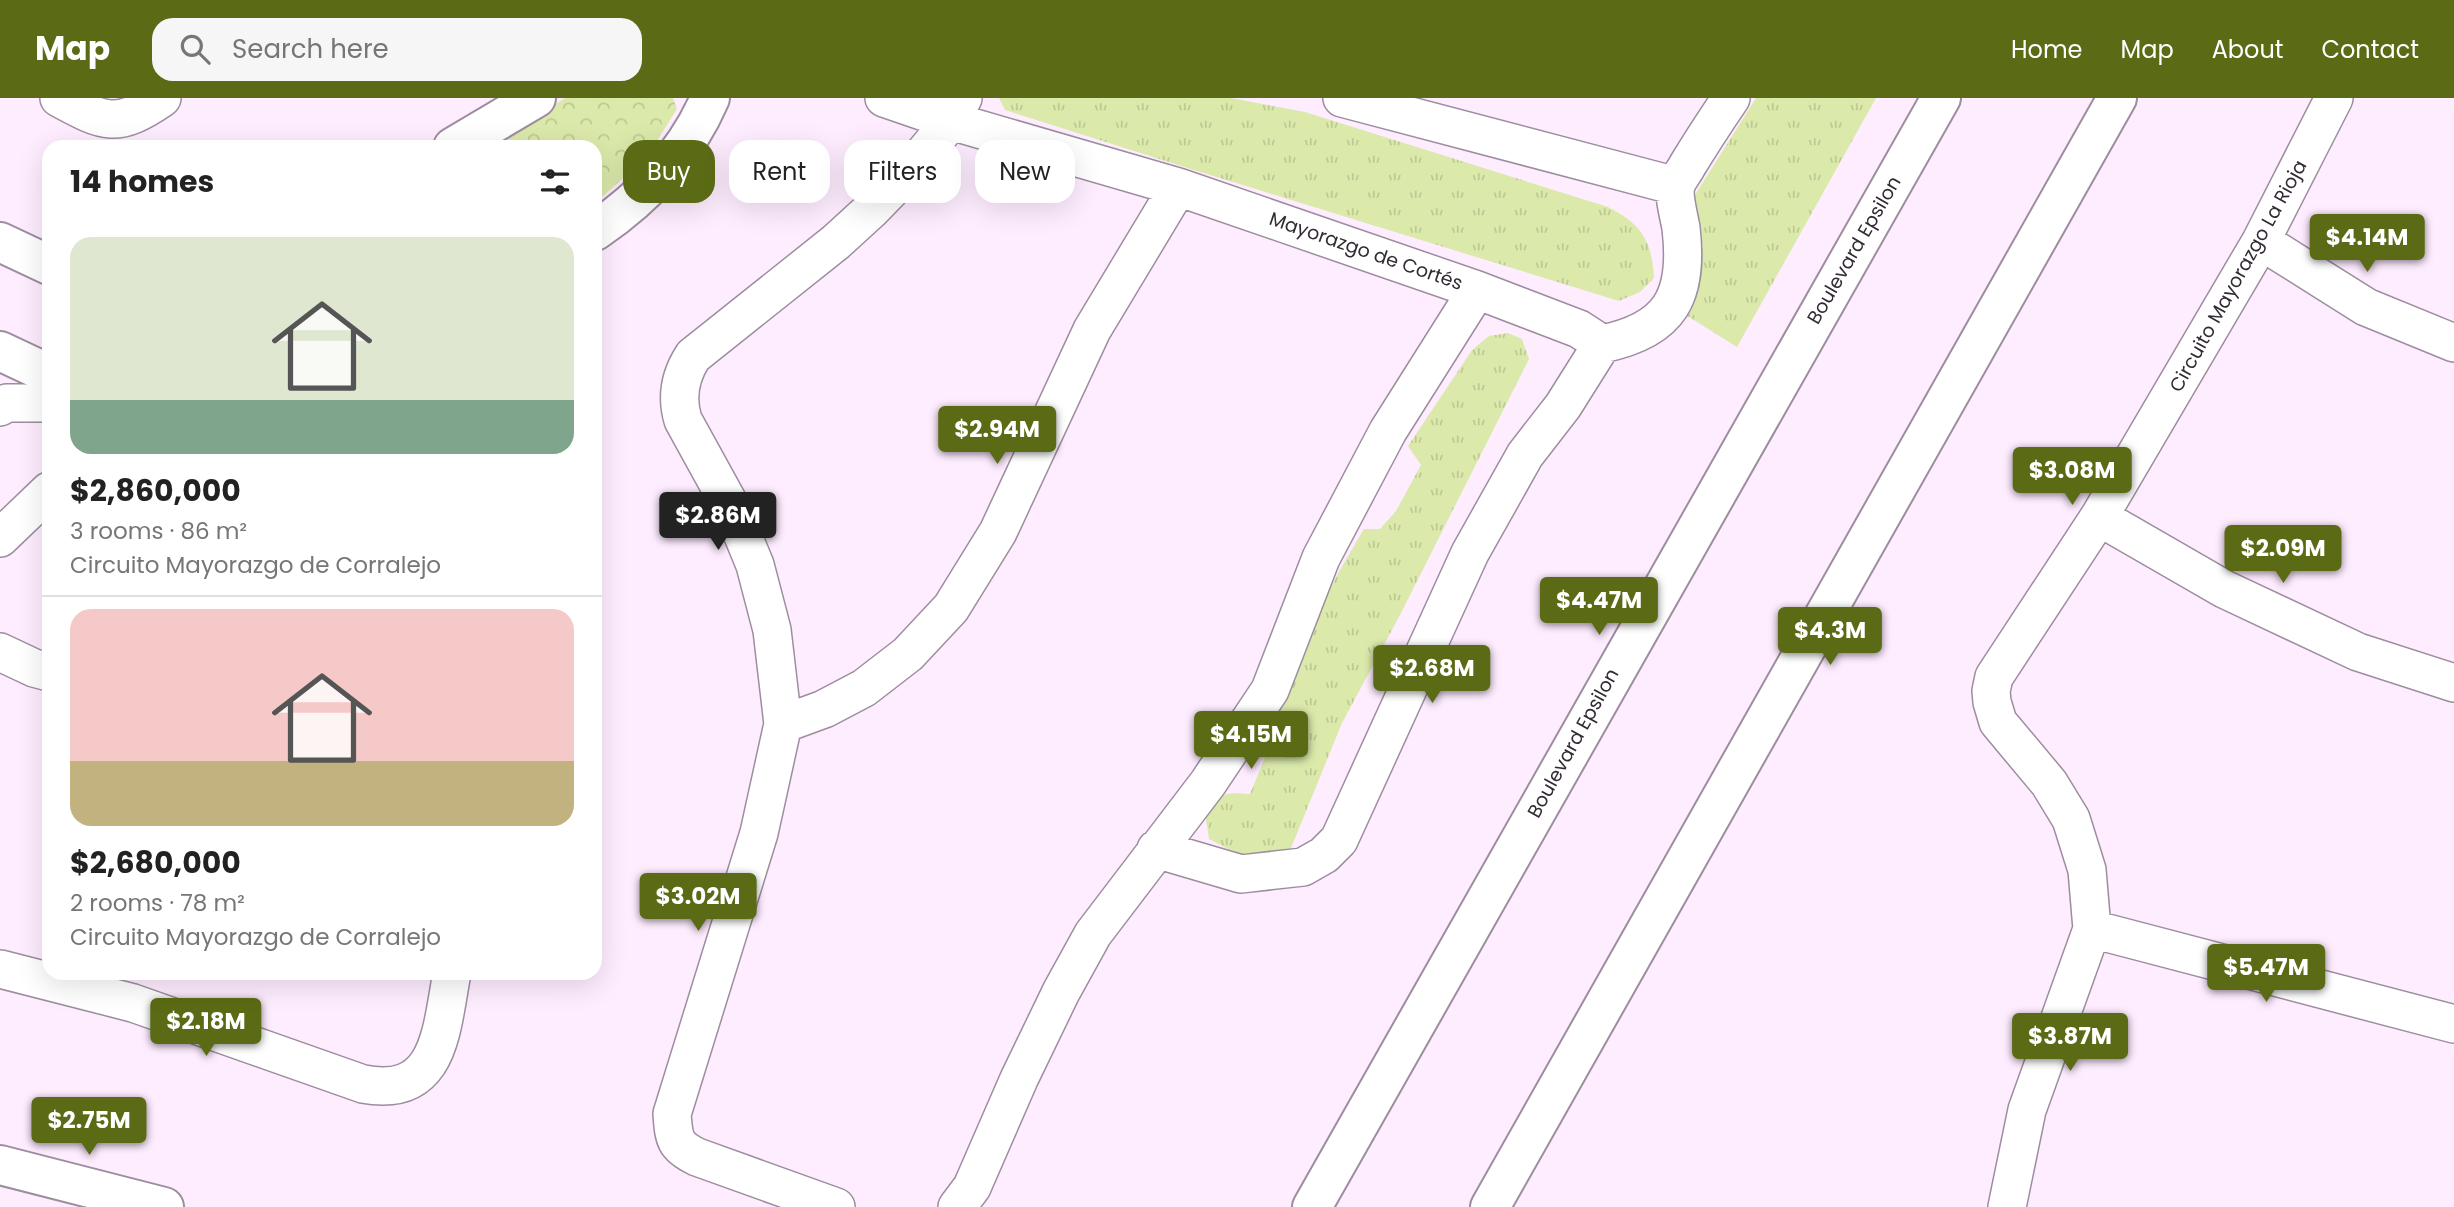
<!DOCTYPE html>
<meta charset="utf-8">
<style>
:root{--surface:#fff;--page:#f6f6f6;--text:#222;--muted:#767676;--line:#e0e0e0;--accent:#5b6a14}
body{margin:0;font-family:Poppins,sans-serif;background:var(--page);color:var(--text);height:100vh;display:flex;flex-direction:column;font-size:26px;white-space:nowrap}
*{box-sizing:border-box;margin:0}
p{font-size:23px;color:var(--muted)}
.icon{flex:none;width:38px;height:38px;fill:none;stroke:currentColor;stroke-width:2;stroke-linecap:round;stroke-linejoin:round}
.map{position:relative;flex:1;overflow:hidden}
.drawer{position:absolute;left:42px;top:42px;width:560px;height:840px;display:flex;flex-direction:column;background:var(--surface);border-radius:21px;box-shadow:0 7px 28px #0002}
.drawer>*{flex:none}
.hud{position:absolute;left:623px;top:42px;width:665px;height:63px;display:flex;gap:14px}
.price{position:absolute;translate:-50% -60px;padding:0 16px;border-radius:7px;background:var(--accent);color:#fff;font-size:23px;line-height:46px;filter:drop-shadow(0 2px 4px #0008)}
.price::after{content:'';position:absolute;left:50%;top:42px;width:21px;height:16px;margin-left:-10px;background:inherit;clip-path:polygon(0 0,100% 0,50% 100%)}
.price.current{background:#222;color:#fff}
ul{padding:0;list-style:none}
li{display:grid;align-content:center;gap:14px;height:371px;padding:0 28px}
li+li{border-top:2px solid var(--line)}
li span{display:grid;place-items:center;height:217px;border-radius:21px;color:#555}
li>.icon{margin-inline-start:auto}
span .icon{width:126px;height:126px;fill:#fffc;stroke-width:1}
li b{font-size:30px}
h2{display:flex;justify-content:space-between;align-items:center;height:84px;padding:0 28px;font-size:30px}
.chip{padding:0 24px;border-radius:21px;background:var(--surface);box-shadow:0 7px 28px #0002;font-size:24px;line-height:63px}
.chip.current{background:var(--accent);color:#fff}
header{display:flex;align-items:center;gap:42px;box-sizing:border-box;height:98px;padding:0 35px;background:var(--accent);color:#fff}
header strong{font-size:33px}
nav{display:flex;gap:38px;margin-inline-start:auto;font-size:24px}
.search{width:490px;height:63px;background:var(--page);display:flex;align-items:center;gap:18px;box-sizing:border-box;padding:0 24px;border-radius:21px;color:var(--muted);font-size:26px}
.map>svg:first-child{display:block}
.grass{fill:url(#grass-tufts)}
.park{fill:url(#park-crowns)}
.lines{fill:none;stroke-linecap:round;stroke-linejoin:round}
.minor-casing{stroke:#9d8d9f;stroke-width:40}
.tertiary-casing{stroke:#9d8d9f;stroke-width:42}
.minor{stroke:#fff;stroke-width:37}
.tertiary{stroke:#fff;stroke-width:38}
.labels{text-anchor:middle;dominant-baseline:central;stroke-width:7;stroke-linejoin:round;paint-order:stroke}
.street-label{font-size:19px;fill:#322b33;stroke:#fff}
</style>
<header>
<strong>Map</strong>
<div class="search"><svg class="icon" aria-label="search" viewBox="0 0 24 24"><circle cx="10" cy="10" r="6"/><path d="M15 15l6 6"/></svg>Search here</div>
<nav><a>Home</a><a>Map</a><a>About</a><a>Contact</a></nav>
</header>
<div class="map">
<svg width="2454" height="1109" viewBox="0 0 2454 1109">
<defs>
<pattern id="grass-tufts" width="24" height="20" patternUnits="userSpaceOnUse" patternTransform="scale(1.75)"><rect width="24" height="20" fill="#dbeaab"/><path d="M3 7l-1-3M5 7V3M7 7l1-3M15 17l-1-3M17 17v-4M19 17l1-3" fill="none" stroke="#bcc994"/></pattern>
<pattern id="park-crowns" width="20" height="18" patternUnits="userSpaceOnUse" patternTransform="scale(1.75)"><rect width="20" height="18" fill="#dbeaab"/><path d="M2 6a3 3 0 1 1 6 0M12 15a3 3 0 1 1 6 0" fill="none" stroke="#bcc994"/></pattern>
</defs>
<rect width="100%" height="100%" fill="#feecff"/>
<path class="grass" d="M999,0H1231L1305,14L1608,109C1641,126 1652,142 1654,180L1640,194L1619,203L1197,73L1005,12Z
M1756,0H1876L1737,249L1686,217L1703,147L1688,108Z
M1508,235L1522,241L1529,261L1401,515L1342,625L1289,755L1245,760L1209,741L1205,714C1223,694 1224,694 1250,696L1281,621L1270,610C1298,549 1329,489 1364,431H1380L1396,413L1421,367L1408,348L1472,252L1489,238Z"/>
<path class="park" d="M565,0H673L677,11L646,60L595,105V49H490Z"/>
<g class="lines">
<defs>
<path id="minor" d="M59,0C105,25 117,31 162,0
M884,0L951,23L1178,89L1477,192L1579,231L1602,246
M1342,0L1676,88
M2261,143L2366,209L2454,245
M0,309L7,305H49
M2099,419L2224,491L2358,554L2454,585
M0,440L49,393
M0,554L34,570L49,574
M783,626L824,611L864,590L908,556L951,510L998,434L1092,232L1178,89
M1156,751L1241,776L1303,769L1324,757L1339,742L1470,455L1525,357L1563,308L1602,246C1671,232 1689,198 1681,130C1679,118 1673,98 1676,87C1678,81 1684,74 1687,68C1701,45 1716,22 1731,0
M2092,831L2454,926
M0,871L133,905L363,986C441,1001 441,931 452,875
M836,1109L697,1059C674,1048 674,1041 672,1016L759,735L783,626L772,532L755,467L732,411L683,322C676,299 680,278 693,258L836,144L871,112L909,73L951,23L963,0
M957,1109L972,1089L1019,981L1061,894L1093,836L1208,685L1270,592L1321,460L1388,333L1477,192
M2007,1109L2027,1012L2092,831L2087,772L2071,721L2049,685L1998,624L1992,604L1991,593L1994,579L2099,419L2261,143L2334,0"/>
<path id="tertiary" d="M453,49L536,0
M595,133C645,99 686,56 710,0
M0,144L49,167
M0,253L49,276
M0,1067L164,1109
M1312,1109L1941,0
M1490,1109L2117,0"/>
</defs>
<use href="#minor" class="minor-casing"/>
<use href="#tertiary" class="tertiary-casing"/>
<use href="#minor" class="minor"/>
<use href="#tertiary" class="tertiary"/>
</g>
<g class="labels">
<g class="street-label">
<text transform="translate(1854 152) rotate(-60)">Boulevard Epsilon</text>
<text transform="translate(1366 153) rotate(19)">Mayorazgo de Cortés</text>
<text transform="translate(2238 178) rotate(-61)">Circuito Mayorazgo La Rioja</text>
<text transform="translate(1573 645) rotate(-61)">Boulevard Epsilon</text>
</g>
</g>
</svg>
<b class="price" style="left:2367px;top:176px">$4.14M</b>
<b class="price" style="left:997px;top:368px">$2.94M</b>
<b class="price" style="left:2072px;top:409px">$3.08M</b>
<b class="price current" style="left:718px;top:454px">$2.86M</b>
<b class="price" style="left:2283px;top:487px">$2.09M</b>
<b class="price" style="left:1599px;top:539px">$4.47M</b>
<b class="price" style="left:1830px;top:569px">$4.3M</b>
<b class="price" style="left:1432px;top:607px">$2.68M</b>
<b class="price" style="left:1251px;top:673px">$4.15M</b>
<b class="price" style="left:698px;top:835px">$3.02M</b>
<b class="price" style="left:2266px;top:906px">$5.47M</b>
<b class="price" style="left:206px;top:960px">$2.18M</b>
<b class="price" style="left:2070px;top:975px">$3.87M</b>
<b class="price" style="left:89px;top:1059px">$2.75M</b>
<div class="hud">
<a class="chip current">Buy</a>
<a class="chip">Rent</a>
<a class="chip">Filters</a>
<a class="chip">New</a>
</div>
<section class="drawer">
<h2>14 homes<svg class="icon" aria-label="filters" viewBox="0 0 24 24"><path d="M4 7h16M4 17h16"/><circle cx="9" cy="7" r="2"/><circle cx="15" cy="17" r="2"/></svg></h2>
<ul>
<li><span style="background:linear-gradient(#dfe7d0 75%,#7fa58c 0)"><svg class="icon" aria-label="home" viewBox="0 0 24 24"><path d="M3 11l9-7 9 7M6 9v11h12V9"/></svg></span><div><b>$2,860,000</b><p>3 rooms · 86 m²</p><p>Circuito Mayorazgo de Corralejo</p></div></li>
<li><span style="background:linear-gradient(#f6c9c9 70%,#c2b280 0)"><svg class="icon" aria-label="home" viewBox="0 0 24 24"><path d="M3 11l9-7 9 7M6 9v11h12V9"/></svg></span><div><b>$2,680,000</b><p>2 rooms · 78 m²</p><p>Circuito Mayorazgo de Corralejo</p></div></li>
</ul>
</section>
</div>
